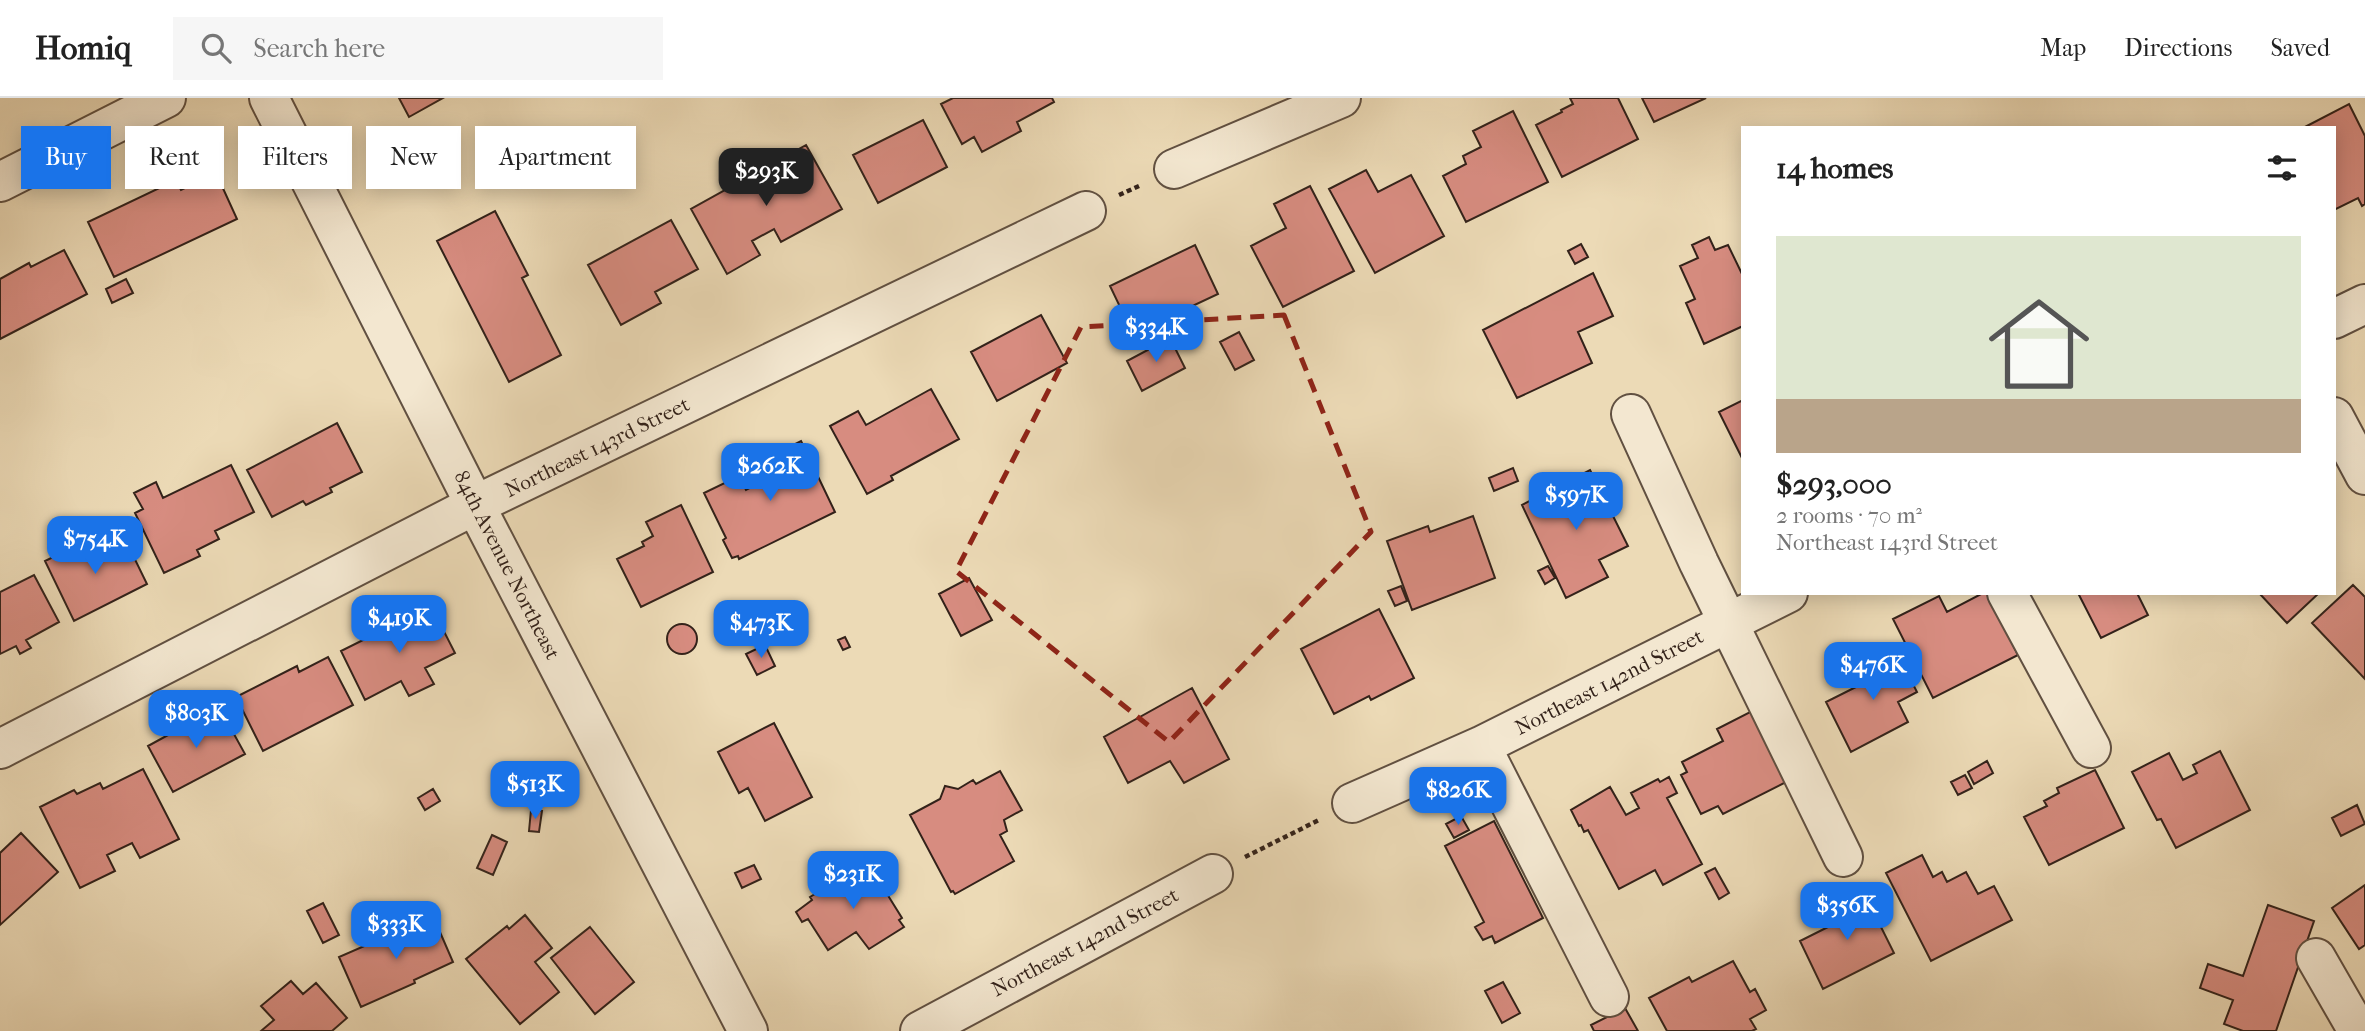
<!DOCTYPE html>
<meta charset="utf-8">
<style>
:root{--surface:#fff;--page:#f6f6f6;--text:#222;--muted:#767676;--line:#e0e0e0;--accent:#1a73e8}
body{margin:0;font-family:"IM FELL French Canon",serif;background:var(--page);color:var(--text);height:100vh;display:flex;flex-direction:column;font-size:26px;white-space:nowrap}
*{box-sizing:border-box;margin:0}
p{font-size:23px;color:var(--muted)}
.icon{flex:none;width:38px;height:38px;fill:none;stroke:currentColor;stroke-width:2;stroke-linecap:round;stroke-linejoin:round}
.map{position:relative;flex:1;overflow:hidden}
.details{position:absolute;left:1741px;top:28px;width:595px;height:469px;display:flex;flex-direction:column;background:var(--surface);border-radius:0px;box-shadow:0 4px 18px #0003}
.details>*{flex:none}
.hud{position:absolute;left:21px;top:28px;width:665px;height:63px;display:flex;gap:14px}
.price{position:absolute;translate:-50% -60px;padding:0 16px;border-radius:14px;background:var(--accent);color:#fff;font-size:23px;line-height:46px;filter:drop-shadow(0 2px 4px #0008)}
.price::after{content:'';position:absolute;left:50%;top:42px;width:21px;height:16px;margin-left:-10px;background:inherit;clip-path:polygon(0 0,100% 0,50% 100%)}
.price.current{background:#222;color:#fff}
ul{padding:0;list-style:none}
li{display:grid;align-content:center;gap:14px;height:371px;padding:0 35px}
li span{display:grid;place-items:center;height:217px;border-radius:0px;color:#555}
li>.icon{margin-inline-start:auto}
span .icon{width:126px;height:126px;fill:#fffc;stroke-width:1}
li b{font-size:30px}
h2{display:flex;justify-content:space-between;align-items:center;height:84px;padding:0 35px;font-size:30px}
.chip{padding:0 24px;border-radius:0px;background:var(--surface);box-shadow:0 4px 18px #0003;font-size:24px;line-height:63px}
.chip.current{background:var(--accent);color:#fff}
header{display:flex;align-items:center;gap:42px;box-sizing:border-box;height:98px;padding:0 35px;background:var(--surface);border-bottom:2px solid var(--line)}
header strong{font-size:33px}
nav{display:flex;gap:38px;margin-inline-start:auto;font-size:24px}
.search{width:490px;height:63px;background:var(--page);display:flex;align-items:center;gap:18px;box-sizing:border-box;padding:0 24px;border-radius:0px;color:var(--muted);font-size:26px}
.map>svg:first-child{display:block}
.building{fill:#d78c80;stroke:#33221a;stroke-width:2}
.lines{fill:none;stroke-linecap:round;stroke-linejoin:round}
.minor-casing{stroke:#615041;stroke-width:42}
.path{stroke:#33221a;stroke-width:4.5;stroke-dasharray:5 3.5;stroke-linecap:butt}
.minor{stroke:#f3e7d0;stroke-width:38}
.marked{fill:none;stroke:#8f2418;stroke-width:5;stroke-dasharray:14 9;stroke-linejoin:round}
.labels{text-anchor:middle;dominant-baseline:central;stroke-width:6;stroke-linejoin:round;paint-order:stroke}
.street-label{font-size:21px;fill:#33221a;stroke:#f3e7d0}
</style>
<header>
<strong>Homiq</strong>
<div class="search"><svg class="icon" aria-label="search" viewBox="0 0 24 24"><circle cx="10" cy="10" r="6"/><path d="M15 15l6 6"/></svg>Search here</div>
<nav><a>Map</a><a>Directions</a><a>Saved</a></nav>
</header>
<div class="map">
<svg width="2365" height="933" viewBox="0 0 2365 933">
<rect width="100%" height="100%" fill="#ecdab6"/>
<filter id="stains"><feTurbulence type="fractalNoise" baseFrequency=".00286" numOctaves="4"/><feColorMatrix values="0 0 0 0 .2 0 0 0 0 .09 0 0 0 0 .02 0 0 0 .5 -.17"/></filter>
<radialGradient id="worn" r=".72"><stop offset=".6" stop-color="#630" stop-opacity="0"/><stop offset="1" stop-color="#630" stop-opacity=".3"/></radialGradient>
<path class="building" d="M399,0H443L409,19Z
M953,0H1052L1054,4L1017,24L1021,33L982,54L974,39L962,46L941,6Z
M1570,0H1618L1638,41L1562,79L1536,27L1562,14L1561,12L1573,6Z
M1642,0H1706L1654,24Z
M2349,6L2365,38V106L2362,108L2358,100L2334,112V30H2303Z
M1513,13L1548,84L1466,124L1443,78L1466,66L1463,58L1481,49L1473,33Z
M923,22L947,69L878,105L853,57Z
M806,47L842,111L781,144L774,131L752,143L760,157L727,176L691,111Z
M1366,72L1378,94L1411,77L1444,138L1375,175L1329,91Z
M216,75L237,121L114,179L88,124L176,82L181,92Z
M1310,88L1354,173L1283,209L1251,148L1286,130L1274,106Z
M495,113L528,177L522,180L561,257L509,284L437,143Z
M671,122L698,171L655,194L661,205L621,227L588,167Z
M1709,139L1715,152L1728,147L1743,178V228L1704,246L1686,205L1695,201L1680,168L1698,160L1692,147Z
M1581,146L1588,159L1575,166L1568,153Z
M1195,147L1218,196L1133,236L1110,188Z
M64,152L87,196L0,241V181L29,165L31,169Z
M1593,175L1613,218L1578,234L1592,265L1517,300L1483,232Z
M126,181L133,195L112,205L106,191Z
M1041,217L1067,265L997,303L971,254Z
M1239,234L1254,262L1235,272L1220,244Z
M1170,240L1185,270L1142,293L1127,263Z
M931,291L959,341L891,378L893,382L867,396L830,328L858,313L866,327Z
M1743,302V362L1719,314Z
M337,325L362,374L330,390L332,394L306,407L303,403L272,419L247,372Z
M801,343L835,414L739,461L738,458L732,460L723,442L726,440L704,395L739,378L746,392L767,381L759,364Z
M231,367L254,414L215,433L219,441L197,452L200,458L164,475L135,415L143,411L134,395L156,384L163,400Z
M1513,370L1518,383L1494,393L1489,380Z
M1590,372L1628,448L1599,462L1608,479L1566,500L1522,407Z
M681,407L713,474L641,509L617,461L644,448L642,444L653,438L646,424Z
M1473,418L1495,480L1412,512L1387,443L1428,428L1430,434Z
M124,439L147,486L74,523L45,463L84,444L90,457Z
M1548,468L1555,480L1545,486L1538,473Z
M34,477L59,524L26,542L31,550L20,556L16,548L0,556V494Z
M969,480L992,522L961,538L939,496Z
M2353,487L2365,499V581L2312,525Z
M1401,488L1407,503L1395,508L1388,493Z
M1983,495H1987L2018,557L1933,600L1893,521L1939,498L1947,514Z
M2078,495H2137L2148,517L2101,540Z
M2259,495H2319L2287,525Z
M431,508L455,555L425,570L434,586L409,598L401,583L365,602L341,553Z
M1379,511L1414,580L1371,602L1369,598L1334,616L1301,551Z
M667 541a15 15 0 1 1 30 0a15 15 0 1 1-30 0Z
M845,539L850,549L843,552L838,542Z
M765,547L775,568L757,577L746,556Z
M1896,553L1917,594L1898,604L1908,624L1851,654L1826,604L1864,585L1858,572Z
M328,559L353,607L263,653L236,599L297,568L299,574Z
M1192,590L1229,661L1184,685L1170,663L1128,685L1104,639Z
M219,609L245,656L173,694L148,648Z
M1756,611L1792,681L1723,716L1718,708L1701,716L1681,677L1687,674L1682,664L1723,643L1717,631Z
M774,625L812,699L765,723L748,690L739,695L718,654Z
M2220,653L2250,712L2176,750L2161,721L2157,722L2132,674L2169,655L2183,682L2197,675L2193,667Z
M1987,663L1993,675L1974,686L1968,674Z
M143,671L179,741L140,760L132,745L107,757L115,773L80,790L40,709L74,692L77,696L100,685L103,691Z
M2095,672L2124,730L2049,767L2024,719L2047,708L2044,703L2059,695L2057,690Z
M1000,673L1022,712L1004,722L1007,733L1000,737L1014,763L955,796L953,793L951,794L910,717L940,701L945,688L958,691L973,682L976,686Z
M1965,677L1972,690L1958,697L1951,684Z
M1669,679L1677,695L1667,700L1702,766L1663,787L1655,772L1619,791L1588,732L1584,734L1581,727L1579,728L1571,712L1610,689L1626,717L1639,710L1631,695L1658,681L1660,684Z
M433,691L440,703L425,712L418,700Z
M2357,707L2365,726L2341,738L2332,720Z
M531,712L542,713L539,734L529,733Z
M1461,718L1469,732L1454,740L1446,726Z
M1494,723L1543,820L1495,845L1492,838L1483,842L1475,829L1484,824L1445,748Z
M21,735L58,774L0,827V755Z
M492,737L507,744L493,777L477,770Z
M1922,757L1933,779L1942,774L1947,784L1966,774L1978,796L1994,788L2012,822L1931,863L1886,775Z
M754,767L761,781L742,790L735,775Z
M869,767L902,820L899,822L904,829L869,851L856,834L828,852L808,821L802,824L796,814L812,802L810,799L830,787L831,790L842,783L841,781Z
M1715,770L1729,795L1719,801L1705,775Z
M2365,787V847L2359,851L2332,810Z
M1863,793L1894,855L1823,891L1800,843L1834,826L1826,811Z
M323,805L339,837L323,845L307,813Z
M2268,807L2314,823L2276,933H2243L2224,926L2233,902L2200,890L2208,866L2243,878Z
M525,817L552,850L535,864L559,894L520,926L466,861L507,828L509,831Z
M433,818L453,864L414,882L415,885L361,909L339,859Z
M590,829L634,884L595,916L551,860Z
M1733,863L1750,894L1755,891L1766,912L1750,921L1756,931L1752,933H1667L1649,900L1689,879L1692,884Z
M291,883L303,896L316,885L347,920L332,933H261L274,922L261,908Z
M1503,884L1520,915L1502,925L1485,893Z
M1625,910L1638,933H1594L1591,927Z"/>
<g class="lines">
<defs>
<path id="minor" d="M269,0L475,407L748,933
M1174,71L1341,0
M0,84L166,0
M2334,221L2365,206
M1631,316L1699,465L1843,759
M2334,319L2365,377
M2007,495L2091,650
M1481,648L1609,899
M0,651L475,407L1086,113
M1352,705L1481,648L1788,495
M2316,860L2358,933
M920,933L1213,776"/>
</defs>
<use href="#minor" class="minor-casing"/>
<path class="path" d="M1119,97L1139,88
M1245,759L1319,722"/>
<use href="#minor" class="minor"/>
</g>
<path class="marked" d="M1284,217L1371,434L1169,644L956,473L1081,229Z"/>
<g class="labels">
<g class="street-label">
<text transform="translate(597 349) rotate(-26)">Northeast 143rd Street</text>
<text transform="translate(507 467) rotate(63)">84th Avenue Northeast</text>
<text transform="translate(1609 584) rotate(-27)">Northeast 142nd Street</text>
<text transform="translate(1085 844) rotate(-28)">Northeast 142nd Street</text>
</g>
</g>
<rect width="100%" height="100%" filter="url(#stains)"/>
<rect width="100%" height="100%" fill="url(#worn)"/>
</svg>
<b class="price current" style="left:766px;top:110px">$293K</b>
<b class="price" style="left:1156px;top:266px">$334K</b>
<b class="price" style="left:770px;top:405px">$262K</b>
<b class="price" style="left:1576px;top:434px">$597K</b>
<b class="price" style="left:95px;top:478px">$754K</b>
<b class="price" style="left:399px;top:557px">$419K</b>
<b class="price" style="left:761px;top:562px">$473K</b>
<b class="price" style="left:1873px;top:604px">$476K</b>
<b class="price" style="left:196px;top:652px">$803K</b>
<b class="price" style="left:535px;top:723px">$513K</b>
<b class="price" style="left:1458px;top:729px">$826K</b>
<b class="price" style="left:853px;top:813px">$231K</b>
<b class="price" style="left:1847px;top:844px">$356K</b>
<b class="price" style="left:396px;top:863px">$333K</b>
<div class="hud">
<a class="chip current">Buy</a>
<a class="chip">Rent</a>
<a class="chip">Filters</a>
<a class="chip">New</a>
<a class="chip">Apartment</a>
</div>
<section class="details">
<h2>14 homes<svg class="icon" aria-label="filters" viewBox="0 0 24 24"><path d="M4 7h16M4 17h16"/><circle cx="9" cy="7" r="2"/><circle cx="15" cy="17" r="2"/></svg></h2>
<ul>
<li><span style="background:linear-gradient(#dfe7d0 75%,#b9a48a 0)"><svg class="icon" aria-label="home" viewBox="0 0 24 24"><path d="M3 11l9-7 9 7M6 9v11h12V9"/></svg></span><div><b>$293,000</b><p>2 rooms · 70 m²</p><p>Northeast 143rd Street</p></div></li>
</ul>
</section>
</div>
